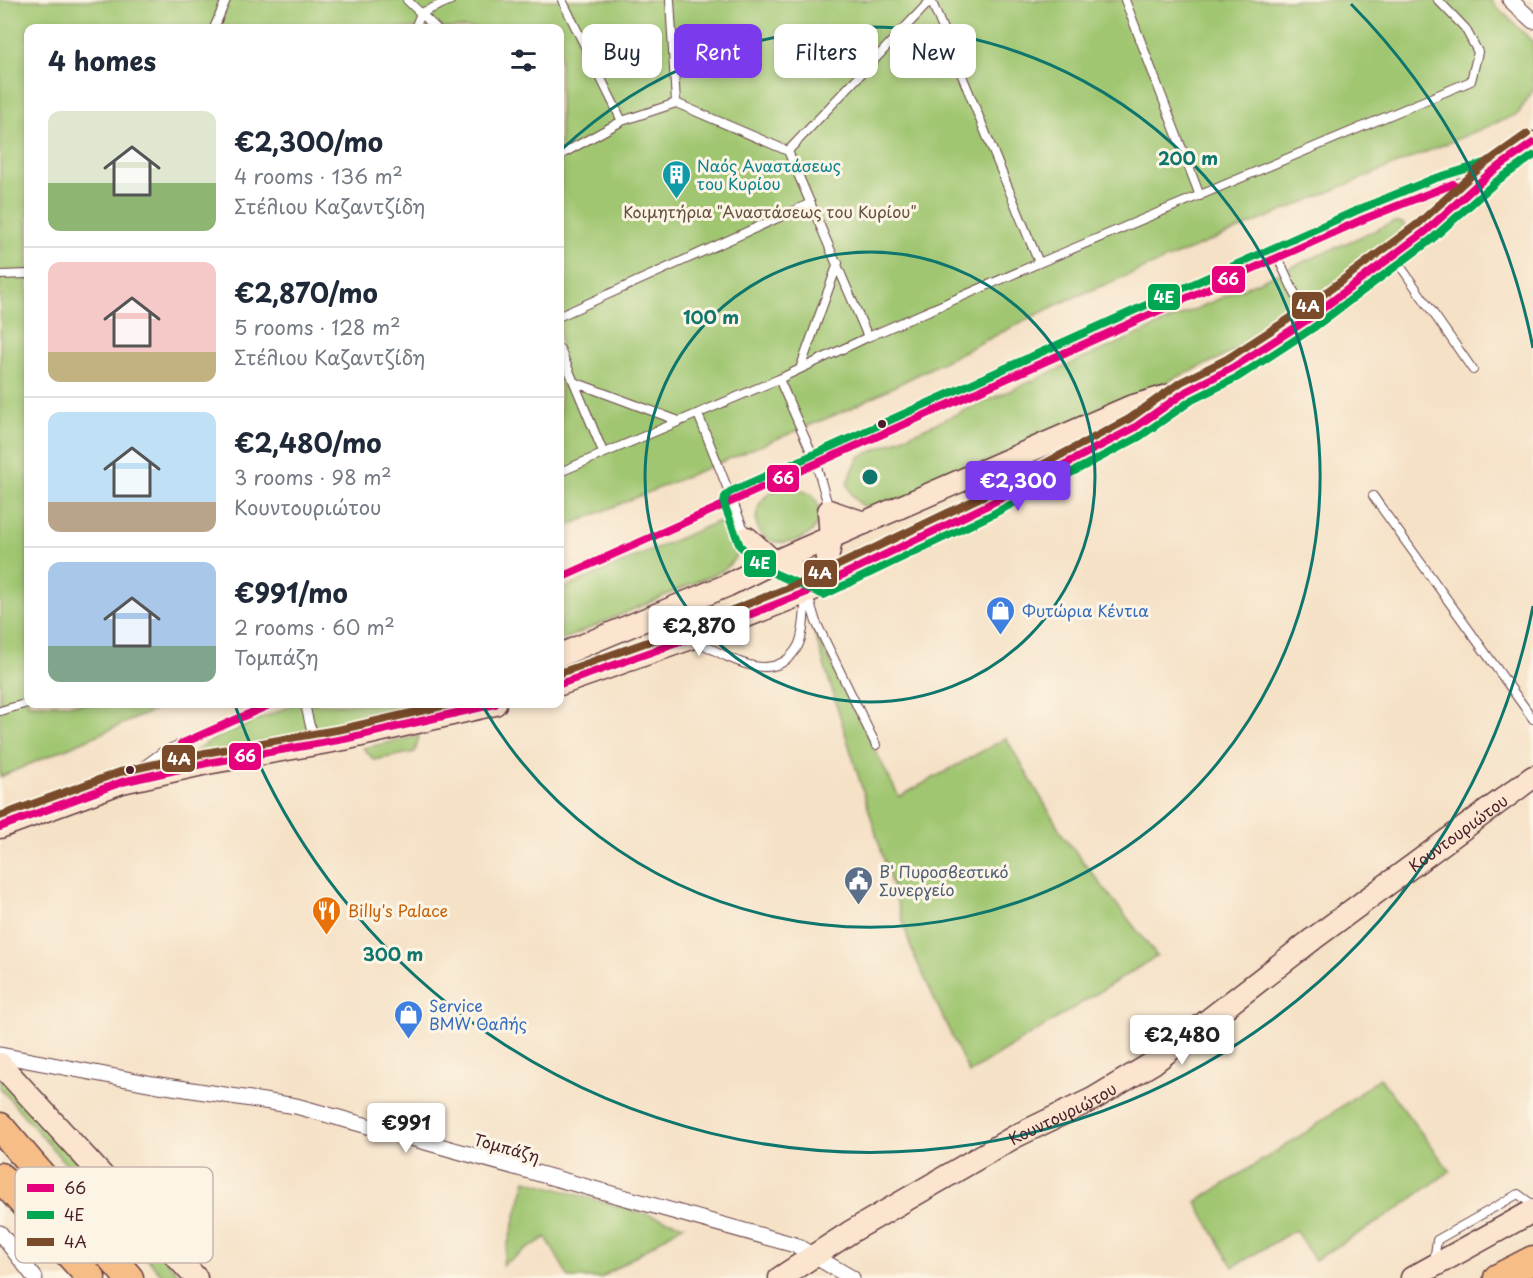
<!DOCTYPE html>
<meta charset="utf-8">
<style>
:root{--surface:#fff;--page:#f2f2f3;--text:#1f2937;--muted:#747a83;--line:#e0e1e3;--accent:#7c3aed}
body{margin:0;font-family:"Playpen Sans",sans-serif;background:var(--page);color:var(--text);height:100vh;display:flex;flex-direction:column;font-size:22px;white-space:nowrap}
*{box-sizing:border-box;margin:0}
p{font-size:20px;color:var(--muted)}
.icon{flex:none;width:33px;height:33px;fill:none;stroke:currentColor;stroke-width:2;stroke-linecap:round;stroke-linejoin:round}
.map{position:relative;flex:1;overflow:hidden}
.side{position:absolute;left:24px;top:24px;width:540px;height:684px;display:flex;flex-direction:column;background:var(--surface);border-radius:12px;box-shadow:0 3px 9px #0003}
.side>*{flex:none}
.banner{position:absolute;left:582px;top:24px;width:570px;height:54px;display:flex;gap:12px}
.price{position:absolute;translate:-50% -51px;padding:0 14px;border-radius:6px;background:#fff;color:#222;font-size:20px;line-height:39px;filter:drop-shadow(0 2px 3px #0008)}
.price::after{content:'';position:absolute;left:50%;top:36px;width:18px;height:14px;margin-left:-9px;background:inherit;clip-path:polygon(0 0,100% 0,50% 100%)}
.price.selected{background:var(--accent);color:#fff}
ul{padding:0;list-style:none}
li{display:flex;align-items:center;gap:18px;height:150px;padding:0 24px}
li+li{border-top:2px solid var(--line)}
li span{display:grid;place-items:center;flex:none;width:168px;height:120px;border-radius:12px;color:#555}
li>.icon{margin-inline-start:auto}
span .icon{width:72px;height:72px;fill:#fffc;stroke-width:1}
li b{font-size:26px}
h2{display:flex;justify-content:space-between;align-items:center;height:72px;padding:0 24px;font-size:26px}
.chip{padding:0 21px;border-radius:12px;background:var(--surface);box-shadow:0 3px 9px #0003;font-size:21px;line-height:54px}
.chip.selected{background:var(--accent);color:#fff}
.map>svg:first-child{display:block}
.green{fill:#a0c671;stroke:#75724e;stroke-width:1.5}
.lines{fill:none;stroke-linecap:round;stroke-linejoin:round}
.lane-casing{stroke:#643c42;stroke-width:10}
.street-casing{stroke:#643c42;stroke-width:17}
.secondary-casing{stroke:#643c42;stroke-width:25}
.highway-casing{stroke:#643c42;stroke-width:31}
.lane{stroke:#fff;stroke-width:8}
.street{stroke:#fff;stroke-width:15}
.secondary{stroke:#fbe5cf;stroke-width:22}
.highway{stroke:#f6be86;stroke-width:28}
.bus-1-casing{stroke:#fcf5e5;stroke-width:12}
.bus-2-casing{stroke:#fcf5e5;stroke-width:12}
.bus-3-casing{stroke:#fcf5e5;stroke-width:12}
.bus-1{stroke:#e5007d;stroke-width:8}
.bus-2{stroke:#00a651;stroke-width:8}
.bus-3{stroke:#7a4b2a;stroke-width:8}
.ring{fill:none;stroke:#0f766e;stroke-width:3}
.bus-dot{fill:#4a1f2b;stroke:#fcf5e5;stroke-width:2}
.labels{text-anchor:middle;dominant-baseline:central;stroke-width:6;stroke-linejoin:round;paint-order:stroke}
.culture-label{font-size:16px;fill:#0d838f;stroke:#fcf5e5;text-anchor:start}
.park-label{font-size:16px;fill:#645140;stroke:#fcf5e5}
.shop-label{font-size:16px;fill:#366cbe;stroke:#fcf5e5;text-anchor:start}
.street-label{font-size:16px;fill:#4a1f2b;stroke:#fcf5e5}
.service-label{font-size:16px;fill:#4e5e75;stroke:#fcf5e5;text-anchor:start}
.food-label{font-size:16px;fill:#c56008;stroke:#fcf5e5;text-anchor:start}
.key{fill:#fcf5e5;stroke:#c7b5ad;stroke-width:1.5}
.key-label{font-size:16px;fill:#4a1f2b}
.centre{fill:#0f766e;stroke:#fcf5e5;stroke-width:3}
.ring-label{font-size:18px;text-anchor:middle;font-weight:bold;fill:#0f766e;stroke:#fcf5e5;stroke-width:6;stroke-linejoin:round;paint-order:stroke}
.line-badge{stroke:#fcf5e5;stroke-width:2}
.badge-label{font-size:16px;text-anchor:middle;font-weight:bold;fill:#fff}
</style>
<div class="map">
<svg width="1533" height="1278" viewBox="0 0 1533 1278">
<rect width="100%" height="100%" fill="#fcf5e5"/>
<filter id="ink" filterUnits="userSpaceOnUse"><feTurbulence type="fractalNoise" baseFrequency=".0167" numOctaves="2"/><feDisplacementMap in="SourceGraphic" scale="12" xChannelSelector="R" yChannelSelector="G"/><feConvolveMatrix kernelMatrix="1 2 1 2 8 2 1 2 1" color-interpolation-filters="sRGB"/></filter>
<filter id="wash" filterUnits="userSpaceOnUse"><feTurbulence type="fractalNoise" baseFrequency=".008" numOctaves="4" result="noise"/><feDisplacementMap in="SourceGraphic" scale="24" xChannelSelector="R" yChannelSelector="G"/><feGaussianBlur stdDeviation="1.35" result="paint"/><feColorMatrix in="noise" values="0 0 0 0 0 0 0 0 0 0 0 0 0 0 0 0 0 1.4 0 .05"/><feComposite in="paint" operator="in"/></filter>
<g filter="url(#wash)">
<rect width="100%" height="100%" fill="#f5e1c6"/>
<path class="green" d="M0,0H1490L1533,42V90L1518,114L1058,304L849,409L560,529V28H28V704H169L0,777Z
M1394,222L1403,223L1407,230L1401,236L1316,300L1229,354L878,510C860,508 852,499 847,483L859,457Z
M790,486L813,495C846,545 742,564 758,509C762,494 777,489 790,486Z
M717,522C748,534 746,549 724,570L560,641V590Z
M813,628L899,797L1006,738L1064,837L1157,956L969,1073L912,951Z
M295,704H414L344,725L199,755L196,751L211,740Z
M419,736L415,752L374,760L363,748Z
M0,1076L182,1278H165L153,1265L0,1088Z
M1380,1078L1450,1171L1389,1215L1315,1260L1295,1230L1233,1267L1196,1202L1305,1133Z
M526,1180L684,1225L601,1278H569L546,1237L502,1265Z"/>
</g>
<g filter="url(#ink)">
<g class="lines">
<defs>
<path id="lane" d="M407,0L436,28
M562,0L622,121
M670,0L676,103
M931,0L1039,263
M1125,0L1200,196
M214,28L226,0
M415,28L421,13L451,0
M788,151L931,0
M560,155L622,121L676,103L788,151L868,337
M1394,257L1473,370
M1278,258L1307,319
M0,275L28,274
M560,316L811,203
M560,349L603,452
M800,369L838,263
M779,379L816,463L829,509
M574,382L679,421
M698,414L746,535
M560,472L779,379L868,337L1039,263L1471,81L1478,52L1465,28L1438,0
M1373,496L1533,719
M560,578L1364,219L1437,189L1474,178
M808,596L816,622L876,745
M695,640C724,655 774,689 798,646C805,632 804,611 806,596
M305,704L310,726L320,740
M0,711L28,703
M136,771L162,752L271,704
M1434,1261L1437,1240L1518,1194L1533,1205"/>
<path id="street" d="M1510,0L1533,21
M0,1055L153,1084L296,1106L795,1245L852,1278
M0,1233L35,1278"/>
<g id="secondary">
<path d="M747,538L774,562L822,585"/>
<path d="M822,585L831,539L829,511L864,523"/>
<path d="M560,655L728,585L774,562L1130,407L1171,395"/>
<path d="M560,684L691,638L807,592L986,506L1134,428L1187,391L1232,368L1307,320L1426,231L1490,173L1533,143"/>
<path d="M0,827L122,782L207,763L344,739L495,704"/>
<path d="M0,1064L196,1278"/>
<path id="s1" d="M780,1278L852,1231L1016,1136L1093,1099L1153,1063L1313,939L1533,777"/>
<path d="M1412,1278L1533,1211"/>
</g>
<path id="highway" d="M0,1127L129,1278
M0,1177L91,1278
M1498,1278L1533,1260"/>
</defs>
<use href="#lane" class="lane-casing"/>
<use href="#street" class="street-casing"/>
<use href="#secondary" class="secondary-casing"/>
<use href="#highway" class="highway-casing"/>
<use href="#lane" class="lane"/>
<use href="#street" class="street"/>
<use href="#secondary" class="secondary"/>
<use href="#highway" class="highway"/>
<defs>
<path id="bus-1" d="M560,578L1364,219L1453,184
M560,684L691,638L807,592L986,506L1134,428L1187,391L1232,368L1307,320L1426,231L1490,173L1533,143
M181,744L271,704
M0,827L122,782L207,763L344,739L495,704"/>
<path id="bus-2" d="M1485,163L1433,179L1360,209L730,492L725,497L724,504L740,546L769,571L824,595L991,515L1139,437L1192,400L1238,377L1313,328L1432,239L1497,181L1533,156"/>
<path id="bus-3" d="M560,673L687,628L803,582L981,497L1129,419L1181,382L1227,359L1301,311L1419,223L1483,165L1527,134
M0,816L120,772L205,753L342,729L451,704"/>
</defs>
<use href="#bus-1" class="bus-1-casing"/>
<use href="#bus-2" class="bus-2-casing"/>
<use href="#bus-3" class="bus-3-casing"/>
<use href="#bus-1" class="bus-1"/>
<use href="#bus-2" class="bus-2"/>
<use href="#bus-3" class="bus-3"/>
</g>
</g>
<g class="ring">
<circle cx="870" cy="477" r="225"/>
<path d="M560 151A450 450 0 1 1 482 705"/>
<path d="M1533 606A675 675 0 0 1 236 708M1351 4A675 675 0 0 1 1533 348"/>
</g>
<defs>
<symbol id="building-pin" viewBox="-11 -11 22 30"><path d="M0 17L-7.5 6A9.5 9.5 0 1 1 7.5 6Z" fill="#0f9aa8" stroke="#fcf5e5"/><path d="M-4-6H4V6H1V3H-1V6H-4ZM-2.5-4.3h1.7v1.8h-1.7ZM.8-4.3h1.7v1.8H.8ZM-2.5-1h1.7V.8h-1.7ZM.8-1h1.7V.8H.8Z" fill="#fff"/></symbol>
<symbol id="shop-pin" viewBox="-11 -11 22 30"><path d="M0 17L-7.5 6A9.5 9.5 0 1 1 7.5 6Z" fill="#3f7fe0" stroke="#fcf5e5"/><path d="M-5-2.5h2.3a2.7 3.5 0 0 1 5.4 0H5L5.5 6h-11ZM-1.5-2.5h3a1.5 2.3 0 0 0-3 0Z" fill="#fff"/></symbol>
<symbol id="civic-pin" viewBox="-11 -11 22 30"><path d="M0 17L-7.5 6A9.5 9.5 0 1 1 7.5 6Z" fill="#5c6f8a" stroke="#fcf5e5"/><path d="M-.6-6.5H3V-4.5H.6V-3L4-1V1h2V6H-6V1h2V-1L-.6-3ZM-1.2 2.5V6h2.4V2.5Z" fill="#fff"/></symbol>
<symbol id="restaurant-pin" viewBox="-11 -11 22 30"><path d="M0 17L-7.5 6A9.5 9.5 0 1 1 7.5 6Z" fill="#e8710a" stroke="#fcf5e5"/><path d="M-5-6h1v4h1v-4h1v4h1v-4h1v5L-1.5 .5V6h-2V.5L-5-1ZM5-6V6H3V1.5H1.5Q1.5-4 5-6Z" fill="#fff"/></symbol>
</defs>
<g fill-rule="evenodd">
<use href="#building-pin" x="660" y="158" width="33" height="45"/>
<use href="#shop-pin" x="984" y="594" width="33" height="45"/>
<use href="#civic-pin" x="842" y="864" width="33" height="45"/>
<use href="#restaurant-pin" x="310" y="894" width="33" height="45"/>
<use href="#shop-pin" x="392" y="998" width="33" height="45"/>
</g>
<g class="bus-dot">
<circle cx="882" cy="424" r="5"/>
<circle cx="130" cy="770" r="5"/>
</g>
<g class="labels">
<g class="culture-label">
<text x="697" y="165">Ναός Αναστάσεως<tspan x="697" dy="18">του Κυρίου</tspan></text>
</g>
<g class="park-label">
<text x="770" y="211">Κοιμητήρια "Αναστάσεως του Κυρίου"</text>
</g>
<g class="shop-label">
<text x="1022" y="610">Φυτώρια Κέντια</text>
<text x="429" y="1005">Service<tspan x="429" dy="18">BMW Θαλής</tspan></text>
</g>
<g class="street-label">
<text stroke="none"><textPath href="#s1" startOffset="813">Κουντουριώτου</textPath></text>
<text stroke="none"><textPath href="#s1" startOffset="327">Κουντουριώτου</textPath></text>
<text transform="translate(507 1147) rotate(16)">Τομπάζη</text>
</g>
<g class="service-label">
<text x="879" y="871">Β' Πυροσβεστικό<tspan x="879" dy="18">Συνεργείο</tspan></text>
</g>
<g class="food-label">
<text x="348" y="910">Billy's Palace</text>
</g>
</g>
<rect x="15" y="1167" width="198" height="96" rx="9" class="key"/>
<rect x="27" y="1184" width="27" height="8" fill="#e5007d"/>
<rect x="27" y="1211" width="27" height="8" fill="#00a651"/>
<rect x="27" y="1238" width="27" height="8" fill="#7a4b2a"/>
<g class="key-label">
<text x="64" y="1194">66</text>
<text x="64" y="1221">4Ε</text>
<text x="64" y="1248">4Α</text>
</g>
<circle cx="870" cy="477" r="9" class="centre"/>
<g class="ring-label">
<text x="1188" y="165">200 m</text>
<text x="711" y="324">100 m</text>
<text x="393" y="961">300 m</text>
</g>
<g class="line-badge">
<rect x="1211" y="265" width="35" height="29" rx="6" fill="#e5007d"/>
<rect x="1147" y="283" width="34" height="28" rx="6" fill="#00a651"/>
<rect x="1291" y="291" width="34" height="29" rx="6" fill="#7a4b2a"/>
<rect x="766" y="464" width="34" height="29" rx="6" fill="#e5007d"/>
<rect x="743" y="549" width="34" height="29" rx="6" fill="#00a651"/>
<rect x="803" y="559" width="35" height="29" rx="6" fill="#7a4b2a"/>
<rect x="228" y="742" width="34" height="29" rx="6" fill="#e5007d"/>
<rect x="161" y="744" width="35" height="29" rx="6" fill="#7a4b2a"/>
</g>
<g class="badge-label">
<text x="1228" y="285">66</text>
<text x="1164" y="303">4Ε</text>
<text x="1308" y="312">4Α</text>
<text x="783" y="484">66</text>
<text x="760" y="569">4Ε</text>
<text x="820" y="579">4Α</text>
<text x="245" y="762">66</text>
<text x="179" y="765">4Α</text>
</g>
</svg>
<b class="price selected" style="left:1018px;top:512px">€2,300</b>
<b class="price" style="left:699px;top:657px">€2,870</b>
<b class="price" style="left:1182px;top:1066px">€2,480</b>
<b class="price" style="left:406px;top:1154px">€991</b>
<div class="banner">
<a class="chip">Buy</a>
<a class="chip selected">Rent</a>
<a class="chip">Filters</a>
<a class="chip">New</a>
</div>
<section class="side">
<h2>4 homes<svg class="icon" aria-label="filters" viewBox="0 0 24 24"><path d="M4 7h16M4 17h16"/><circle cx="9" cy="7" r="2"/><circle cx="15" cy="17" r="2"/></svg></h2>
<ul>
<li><span style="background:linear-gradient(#dfe7d0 60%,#8fb573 0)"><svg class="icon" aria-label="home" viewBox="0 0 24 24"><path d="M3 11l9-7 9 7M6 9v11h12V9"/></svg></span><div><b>€2,300/mo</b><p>4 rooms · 136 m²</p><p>Στέλιου Καζαντζίδη</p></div></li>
<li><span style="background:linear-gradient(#f6c9c9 75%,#c2b280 0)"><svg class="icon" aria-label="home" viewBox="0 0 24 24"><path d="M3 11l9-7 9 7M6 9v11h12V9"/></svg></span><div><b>€2,870/mo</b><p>5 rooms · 128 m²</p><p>Στέλιου Καζαντζίδη</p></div></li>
<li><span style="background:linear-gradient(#bfe0f5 75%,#b9a48a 0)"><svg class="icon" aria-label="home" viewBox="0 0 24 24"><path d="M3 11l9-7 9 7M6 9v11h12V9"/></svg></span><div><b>€2,480/mo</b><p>3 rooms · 98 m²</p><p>Κουντουριώτου</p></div></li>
<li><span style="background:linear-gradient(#a9c7e8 70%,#7fa58c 0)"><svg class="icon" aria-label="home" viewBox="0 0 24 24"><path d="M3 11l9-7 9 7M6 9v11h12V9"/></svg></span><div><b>€991/mo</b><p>2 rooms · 60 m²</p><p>Τομπάζη</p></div></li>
</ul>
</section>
</div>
